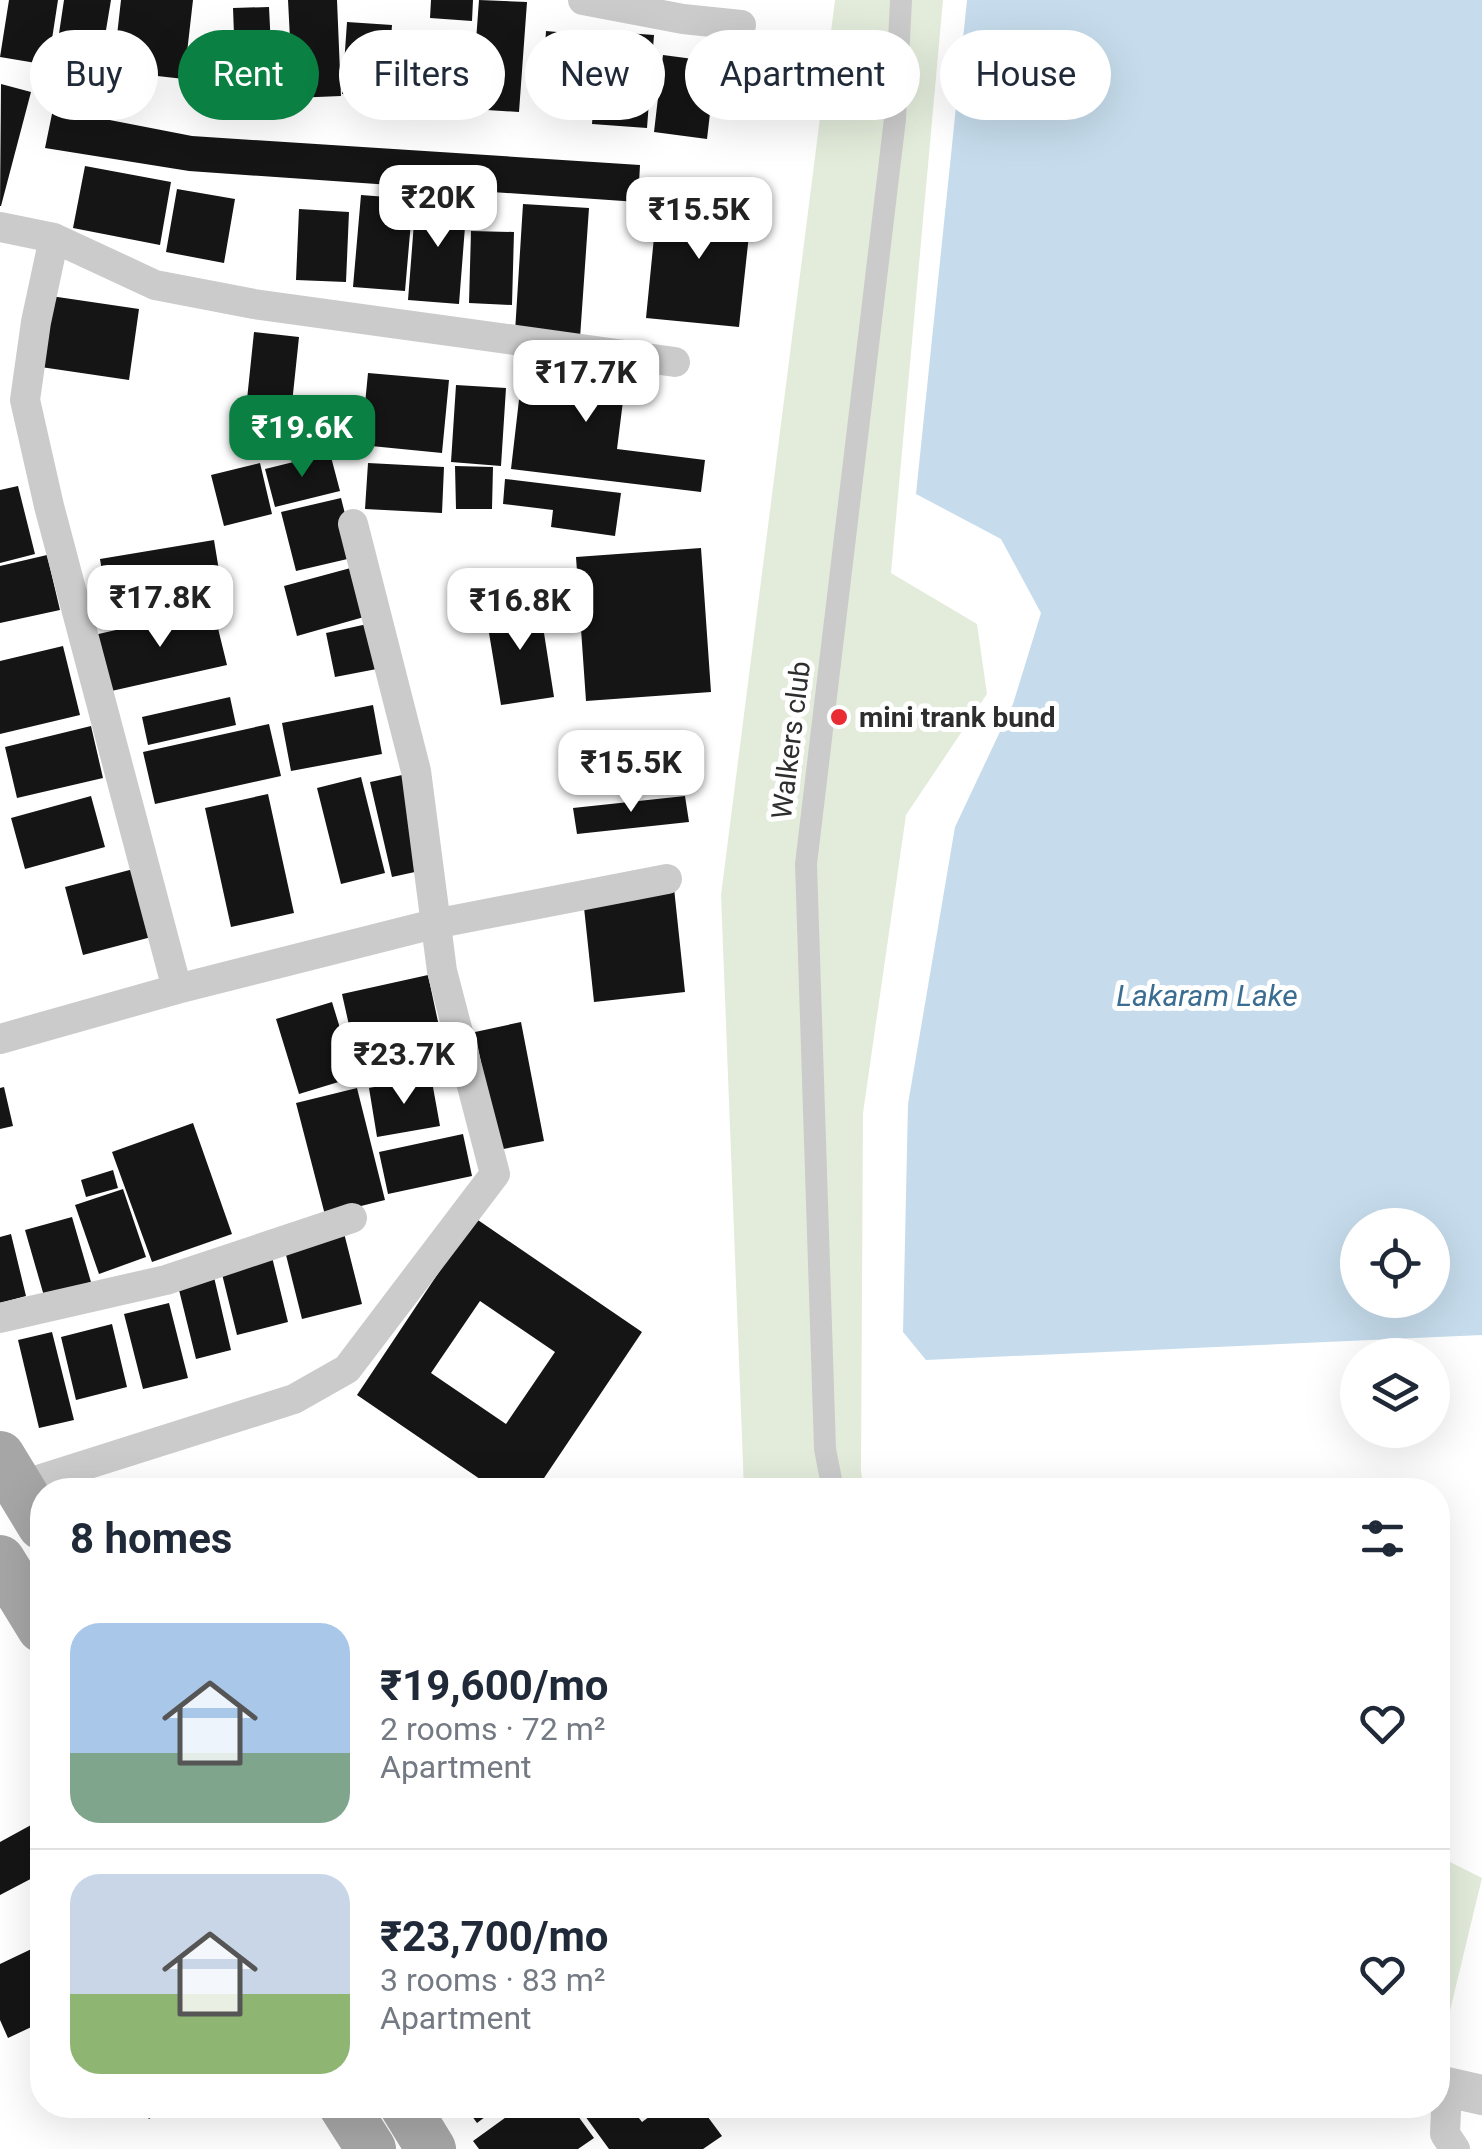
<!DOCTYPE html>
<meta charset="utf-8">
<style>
:root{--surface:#fff;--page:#f2f2f3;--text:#1f2937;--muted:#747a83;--line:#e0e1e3;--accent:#0b8043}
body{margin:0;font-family:Roboto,sans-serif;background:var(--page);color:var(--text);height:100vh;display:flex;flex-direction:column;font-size:38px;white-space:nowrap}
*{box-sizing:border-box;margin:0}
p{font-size:32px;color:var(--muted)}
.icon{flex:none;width:55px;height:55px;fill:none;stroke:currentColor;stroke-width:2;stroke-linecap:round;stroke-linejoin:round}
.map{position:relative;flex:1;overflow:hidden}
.drawer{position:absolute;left:30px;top:1478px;width:1420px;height:640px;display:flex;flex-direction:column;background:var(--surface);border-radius:40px;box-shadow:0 10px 40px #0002}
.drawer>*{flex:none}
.banner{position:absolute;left:30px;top:30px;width:1422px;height:90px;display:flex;gap:20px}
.controls{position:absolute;left:1340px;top:1208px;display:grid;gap:20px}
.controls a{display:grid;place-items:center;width:110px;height:110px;border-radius:50%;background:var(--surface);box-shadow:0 10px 40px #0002;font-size:50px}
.price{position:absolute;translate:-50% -85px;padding:0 22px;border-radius:20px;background:#fff;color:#222;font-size:32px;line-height:65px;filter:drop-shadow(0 2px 5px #0008)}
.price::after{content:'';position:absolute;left:50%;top:60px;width:30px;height:22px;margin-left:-15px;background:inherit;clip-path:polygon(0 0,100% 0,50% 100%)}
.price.current{background:var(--accent);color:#fff}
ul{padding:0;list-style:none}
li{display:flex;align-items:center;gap:30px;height:250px;padding:0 40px}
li+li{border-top:2px solid var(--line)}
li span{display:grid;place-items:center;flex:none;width:280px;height:200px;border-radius:30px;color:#555}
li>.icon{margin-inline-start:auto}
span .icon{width:120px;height:120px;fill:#fffc;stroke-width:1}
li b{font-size:42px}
h2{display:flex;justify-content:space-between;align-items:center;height:120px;padding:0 40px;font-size:42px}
.tag{padding:0 35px;border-radius:45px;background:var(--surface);box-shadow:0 10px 40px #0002;font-size:35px;line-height:90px}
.tag.current{background:var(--accent);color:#fff}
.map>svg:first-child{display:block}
.green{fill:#e3ecdb}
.water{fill:#c6dcec;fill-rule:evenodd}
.building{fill:#151515;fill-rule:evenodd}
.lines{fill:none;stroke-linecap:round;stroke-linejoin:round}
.pedestrian{stroke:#cbcbcb;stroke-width:22}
.minor{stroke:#cbcbcb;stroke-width:30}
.tertiary{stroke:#cbcbcb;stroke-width:40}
.primary{stroke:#a6a6a6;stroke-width:50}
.poi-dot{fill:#e92b33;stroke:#fff;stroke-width:4}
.labels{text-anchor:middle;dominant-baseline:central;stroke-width:10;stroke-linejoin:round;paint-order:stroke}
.poi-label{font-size:28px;font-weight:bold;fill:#2e2e2e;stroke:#fff;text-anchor:start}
.street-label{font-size:28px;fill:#2e2e2e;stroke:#fff}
.water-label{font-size:30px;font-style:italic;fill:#3a6d91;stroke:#fff}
</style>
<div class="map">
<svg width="1482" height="2149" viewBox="0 0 1482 2149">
<rect width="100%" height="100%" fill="#fff"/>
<path class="green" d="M835,0H943L891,573L977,624L987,694L906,815L863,1113L861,1471L864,1490H744L721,895Z
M1438,1856L1482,1878L1447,2023L1438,2022Z"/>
<path class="water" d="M967,0H1482V1335L926,1360L903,1332L908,1104L955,827L1013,704L1041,613L1001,539L916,494ZM1358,1225H1432V1300H1358Z"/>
<path class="building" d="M9,0H58L48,65L0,57Z
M64,0H111L102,54L57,47Z
M121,0H193L184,79L113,71Z
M288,0H337L341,96L293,98Z
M431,0H473L472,21L430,18Z
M479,0L527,2L519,112L471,109Z
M269,7L273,87L236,89L233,8Z
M347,22L392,25L387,97L342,94Z
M546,31L591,35L585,110L541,107Z
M599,31L654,35L647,128L592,124Z
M663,55L716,62L707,139L654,132Z
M396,72L463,77L461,111L394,107Z
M1,84L31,92L1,206H0Z
M53,109L192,136L640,165L638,202L189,171L45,148Z
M85,166L171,182L160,245L73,228Z
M177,189L235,199L224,263L166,252Z
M361,195L413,199L405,291L353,287Z
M416,197L467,201L459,304L408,300Z
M658,197L752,207L739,327L646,318Z
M523,204L589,208L580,338L515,332Z
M299,209L349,212L346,282L296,280Z
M471,231L514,232L512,305L469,303Z
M44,295L139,309L129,380L34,366Z
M254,332L299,337L291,413L355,421L352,451L243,438Z
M525,348L628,361L617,449L705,460L701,492L511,469Z
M368,373L449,380L442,453L361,445Z
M456,385L506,388L501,466L451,462Z
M330,453L340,491L275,507L265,469Z
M260,463L272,514L224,526L211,475Z
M368,463L444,467L442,513L365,509Z
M455,466L493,467L492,509H456Z
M505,479L621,493L615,536L551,527L553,510L503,504Z
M18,486L35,554L0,563V490Z
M341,498L356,557L296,571L281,512Z
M214,540L223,595L109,614L100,559Z
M701,548L711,692L586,701L576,557Z
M47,555L60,610L0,623V566Z
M358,566L371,615L297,636L284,586Z
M539,601L554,697L501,705L485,609Z
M213,608L227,665L107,692L94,635Z
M372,623L382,668L335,677L326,633Z
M63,646L80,715L0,734V661Z
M230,697L236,725L148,745L142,717Z
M373,705L382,754L291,771L282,723Z
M269,724L281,776L155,804L143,752Z
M91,726L103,778L17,798L5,747Z
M402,775L424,870L392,877L370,782Z
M361,777L385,873L341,884L317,788Z
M268,794L294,913L231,927L205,808Z
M91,796L105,847L25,869L11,818Z
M685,796L689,822L577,834L573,808Z
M141,867L159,935L83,955L65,887Z
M674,888L685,992L594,1002L583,898Z
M428,975L447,1064L362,1083L342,994Z
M332,1002L355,1077L299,1094L276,1019Z
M521,1022L544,1141L498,1150L475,1032Z
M431,1076L440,1126L377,1137L369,1088Z
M4,1087L13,1126L0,1129V1088Z
M357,1088L385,1200L325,1215L296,1103Z
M193,1123L232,1234L152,1262L112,1152Z
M463,1134L472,1176L388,1194L379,1152Z
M113,1170L118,1188L86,1197L81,1180Z
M123,1189L146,1257L99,1274L75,1205Z
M72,1217L91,1282L44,1296L25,1230Z
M475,1218L642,1332L536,1490H496L357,1395ZM480,1301L555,1352L506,1424L431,1373Z
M344,1233L362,1304L302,1319L284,1247Z
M11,1234L26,1296L0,1303V1237Z
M272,1257L288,1322L237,1335L221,1270Z
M214,1277L231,1350L196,1359L178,1286Z
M169,1303L188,1378L143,1389L124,1314Z
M112,1324L127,1387L76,1400L61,1337Z
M52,1332L74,1420L39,1428L18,1340Z
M42,1819V1873L0,1895V1842Z
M42,1944V2022L8,2038L0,2020V1964Z
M139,2105H168L149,2119Z
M464,2105H501L477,2123Z
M523,2105H570L594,2138L578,2149H479L473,2141Z
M577,2105H629L642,2122L653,2114L647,2105H699L722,2136L703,2149H609Z"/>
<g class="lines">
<path class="pedestrian" d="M833,1490L825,1449L806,864L895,119L901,0"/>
<path class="minor" d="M583,0L683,19L741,25
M0,227L54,238L155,285L254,304L675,362
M54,238L36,322L25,400L49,506L177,989
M0,1039L177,989L434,924L667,879
M0,1318L166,1280L352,1218
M19,1486L294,1399L347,1369L495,1174L442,971L416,771L353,524
M1447,2087L1445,2134L1455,2149"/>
<path class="tertiary" d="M1438,2085L1482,2095"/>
<path class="primary" d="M0,1456L42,1525
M0,1560L42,1628
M343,2105L371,2149
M404,2105L431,2149"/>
</g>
<circle class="poi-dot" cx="839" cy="717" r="10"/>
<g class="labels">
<g class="poi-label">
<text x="859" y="717">mini trank bund</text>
</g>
<g class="street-label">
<text transform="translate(791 740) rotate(-83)">Walkers club</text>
</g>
<g class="water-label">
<text x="1207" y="995">Lakaram Lake</text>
</g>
</g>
</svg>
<div class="controls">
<a><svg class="icon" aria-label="locate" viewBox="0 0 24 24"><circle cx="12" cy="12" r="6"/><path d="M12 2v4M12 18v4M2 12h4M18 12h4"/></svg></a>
<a><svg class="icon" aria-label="layers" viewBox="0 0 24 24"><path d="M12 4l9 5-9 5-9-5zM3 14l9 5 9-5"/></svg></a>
</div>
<b class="price" style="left:438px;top:250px">₹20K</b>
<b class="price" style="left:699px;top:262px">₹15.5K</b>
<b class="price" style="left:586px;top:425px">₹17.7K</b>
<b class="price current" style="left:302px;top:480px">₹19.6K</b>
<b class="price" style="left:160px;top:650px">₹17.8K</b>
<b class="price" style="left:520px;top:653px">₹16.8K</b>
<b class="price" style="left:631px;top:815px">₹15.5K</b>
<b class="price" style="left:404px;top:1107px">₹23.7K</b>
<div class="banner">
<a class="tag">Buy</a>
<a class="tag current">Rent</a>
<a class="tag">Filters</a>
<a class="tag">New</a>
<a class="tag">Apartment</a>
<a class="tag">House</a>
</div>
<section class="drawer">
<h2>8 homes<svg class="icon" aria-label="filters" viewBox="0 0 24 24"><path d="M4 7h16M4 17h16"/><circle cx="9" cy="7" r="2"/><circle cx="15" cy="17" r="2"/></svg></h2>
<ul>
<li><span style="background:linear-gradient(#a9c7e8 65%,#7fa58c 0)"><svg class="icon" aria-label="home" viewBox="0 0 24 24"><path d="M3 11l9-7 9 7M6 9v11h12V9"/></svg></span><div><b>₹19,600/mo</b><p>2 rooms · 72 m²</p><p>Apartment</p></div><svg class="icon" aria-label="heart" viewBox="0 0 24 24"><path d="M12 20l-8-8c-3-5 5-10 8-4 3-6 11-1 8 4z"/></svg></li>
<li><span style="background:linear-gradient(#c9d6e8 60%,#8fb573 0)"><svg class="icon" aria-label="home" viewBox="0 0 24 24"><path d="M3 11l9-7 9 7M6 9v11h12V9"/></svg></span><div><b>₹23,700/mo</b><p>3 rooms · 83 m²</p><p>Apartment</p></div><svg class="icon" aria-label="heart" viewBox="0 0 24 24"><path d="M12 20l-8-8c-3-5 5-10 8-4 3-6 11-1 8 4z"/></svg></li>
</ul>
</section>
</div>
